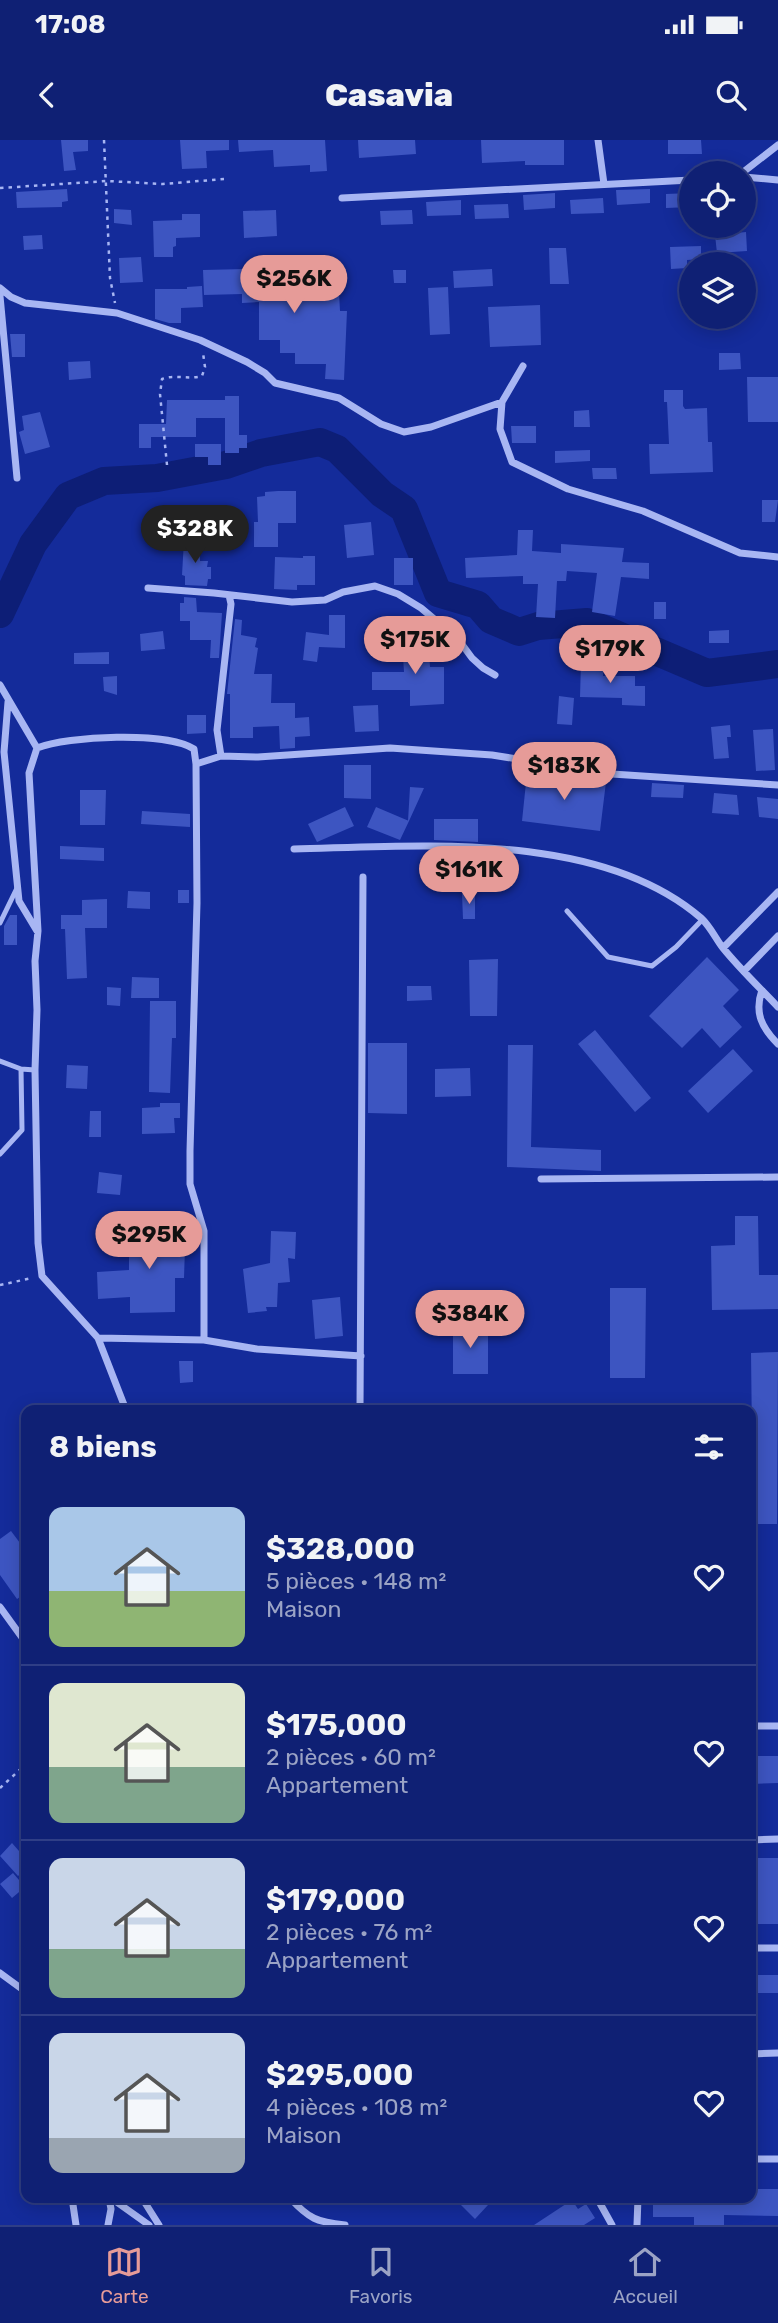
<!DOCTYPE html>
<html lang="fr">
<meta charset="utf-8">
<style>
:root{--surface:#0f2074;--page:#1d2d7c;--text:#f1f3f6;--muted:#9ba3c5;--line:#2f3e86;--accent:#e69b98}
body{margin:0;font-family:Rubik,sans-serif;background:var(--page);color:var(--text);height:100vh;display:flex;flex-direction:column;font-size:26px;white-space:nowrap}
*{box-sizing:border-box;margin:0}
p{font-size:23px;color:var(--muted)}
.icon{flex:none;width:38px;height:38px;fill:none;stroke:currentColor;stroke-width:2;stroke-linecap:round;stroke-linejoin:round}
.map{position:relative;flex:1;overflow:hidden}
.sheet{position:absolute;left:21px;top:1265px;width:735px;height:798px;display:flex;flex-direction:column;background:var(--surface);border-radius:14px;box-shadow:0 4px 18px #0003,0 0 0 2px var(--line)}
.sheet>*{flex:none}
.buttons{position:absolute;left:679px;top:21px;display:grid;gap:14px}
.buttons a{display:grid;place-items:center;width:77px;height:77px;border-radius:50%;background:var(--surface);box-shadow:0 4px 18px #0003,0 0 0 2px var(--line);font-size:35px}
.price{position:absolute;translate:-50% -60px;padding:0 16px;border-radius:24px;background:var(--accent);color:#111;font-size:23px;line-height:46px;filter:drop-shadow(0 2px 4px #0008)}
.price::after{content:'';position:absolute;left:50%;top:42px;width:21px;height:16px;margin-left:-10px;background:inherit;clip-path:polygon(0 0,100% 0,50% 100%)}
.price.active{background:#222;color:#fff}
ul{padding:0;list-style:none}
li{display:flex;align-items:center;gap:21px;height:175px;padding:0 28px}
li+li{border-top:2px solid var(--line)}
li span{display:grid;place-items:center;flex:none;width:196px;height:140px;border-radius:14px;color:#555}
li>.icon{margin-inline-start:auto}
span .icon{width:84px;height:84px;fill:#fffc;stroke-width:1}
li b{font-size:30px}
h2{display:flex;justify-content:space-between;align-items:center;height:84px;padding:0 28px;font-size:30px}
.status{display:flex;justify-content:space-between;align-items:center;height:49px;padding:0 35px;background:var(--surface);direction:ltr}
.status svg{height:19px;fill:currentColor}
header{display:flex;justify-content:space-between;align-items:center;height:91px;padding:0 28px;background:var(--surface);font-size:32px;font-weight:800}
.menu{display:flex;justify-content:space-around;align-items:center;height:98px;border-top:2px solid var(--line);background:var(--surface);font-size:19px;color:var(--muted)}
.menu a{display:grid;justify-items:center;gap:4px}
.menu .active{color:var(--accent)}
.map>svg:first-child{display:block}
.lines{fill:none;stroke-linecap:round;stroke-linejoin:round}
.river{stroke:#0d1e76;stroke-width:28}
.building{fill:#3d55c1}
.path{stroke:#a8b6f3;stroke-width:2.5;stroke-dasharray:3.5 5;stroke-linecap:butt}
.lane{stroke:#a8b6f3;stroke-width:5}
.street{stroke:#a8b6f3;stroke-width:7}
</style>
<div class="status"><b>17:08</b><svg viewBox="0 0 49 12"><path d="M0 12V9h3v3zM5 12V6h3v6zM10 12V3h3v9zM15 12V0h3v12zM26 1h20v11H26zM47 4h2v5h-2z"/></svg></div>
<header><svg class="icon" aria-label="back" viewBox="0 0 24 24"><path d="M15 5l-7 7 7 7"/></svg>Casavia<svg class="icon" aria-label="search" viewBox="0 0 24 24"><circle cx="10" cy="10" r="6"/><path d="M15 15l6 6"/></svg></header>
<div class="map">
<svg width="778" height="2085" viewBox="0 0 778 2085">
<rect width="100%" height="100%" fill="#142b9a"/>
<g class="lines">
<path class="river" d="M0,474L33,404L68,356L104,341L157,338L226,325L261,313L320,302L337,309L382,354L404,369L438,453L478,465L491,480L519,492L538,486L587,482L707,533L778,524"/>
</g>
<path class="building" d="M61,0H88V11L73,12L76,30L64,31Z
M180,0H229V10L206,11L207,28L182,29Z
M238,0H325L327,31L310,32V25L274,27L273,10L239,12Z
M358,0H415L416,14L359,18Z
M481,0H564V25H525V21L482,23Z
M668,0H701L702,14H668Z
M67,49L68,61L62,62V67L17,68L16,52Z
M650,49V63L617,65L616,50Z
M555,53V68L524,70L523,55Z
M691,53V67L666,68V54Z
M603,58L604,73L571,74L570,60Z
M461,60V75L427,76L426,62Z
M508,64L509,78L475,79L474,65Z
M114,69L131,70L132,85L114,83Z
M276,70L277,96L244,98L243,71Z
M412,70L413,84L381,85L380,71Z
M182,74H200V97L176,98V106L173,107V117H154L153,81L182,80Z
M746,92L747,111L717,113L715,95Z
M42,95L43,109L24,110L23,96Z
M701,106V119L687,120V128L671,129L670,107Z
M549,108H566L569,144H550Z
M141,117L143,142L120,143L119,118Z
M245,129L247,147L286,145L285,131H304V135L338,134L340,171H347L344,240L325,239L326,224H295V213H280V200H259V162L242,163V154L204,155L203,130Z
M492,129L493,146L454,148L453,131Z
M393,130H406V143H394Z
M202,146L203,167L181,168V183H169L155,179V149H187V147Z
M448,147L450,194L430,195L428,148Z
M540,165L541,205L490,207L488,167Z
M10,194H25V217H12Z
M719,213H740L741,229L719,230Z
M90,221L91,238L69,240L68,222Z
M747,237H778V282H748Z
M664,250H683V266L685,269L707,268L708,302H712L713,332L650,334L649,304H669L667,262H664Z
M225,256H239V295H247V308H239V313H225V278H196V297H151V308H139V284H166L167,260H225Z
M589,270L590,287H574V271Z
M40,272L50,307L25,314L19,292L24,290L22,276Z
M511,286H536V303H512Z
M195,304H221V325H208V317H195Z
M590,310V321L555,323V311Z
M592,328H616L617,339H593Z
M278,351H296V383H278V407H254V382H258L257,357L265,356V352Z
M762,360H778L775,382H762Z
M371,382L374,415L347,418L344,385Z
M518,390H533L532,411L561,413V404L624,408L622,422L649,423V439L621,437L615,476L592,472L597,433L567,431L566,441H557L555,478L536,477L538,444H523V436L466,438L465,418L517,415Z
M184,400H199L200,421H208L207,427H211V439H208L207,446L185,445V436L182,435Z
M303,416H315V445H297V450L274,449L275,417L303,418Z
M394,418H413V445H394Z
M184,457L196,458L197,472L222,473L219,518H210L211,500H190V481H180V463H184Z
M654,462H666V479H654Z
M329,475H345V508L319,507L317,522L303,520L306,492L329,495Z
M235,479L242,480L241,495L257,498L255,507L258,508L254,534H272L271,563H295V578L309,577L310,596L295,597V608L280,609L279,586L253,587V598H230V554H227Z
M729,490V503H709V491Z
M163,491L165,509L141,511L140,494Z
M428,498L430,527H444V564L410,566V550H372V532H404L402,500Z
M109,512V524H74V513Z
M581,522H604L603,536H635V546H645V566L622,565V558L580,557Z
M117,536V555L104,551L103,537Z
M559,556L574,558L572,585L557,584Z
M378,565L379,591L355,592L353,566Z
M187,575H206V593L187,594Z
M730,585L731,597H727L729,618L714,619L711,587Z
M773,589L775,630L756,631L753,590Z
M344,625H371V659L344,658Z
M527,633L606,642L600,691L522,681Z
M652,643L684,645L683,658L651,657Z
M410,647L424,648L409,681H408Z
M80,650H106L105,685H80Z
M714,653L737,655L739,675L712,673Z
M757,657L778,659V679L759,677Z
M345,667L354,686L317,702L308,684Z
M376,667L409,681L400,700L367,687Z
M142,671L190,674V687L141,684Z
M434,679H478V702L434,700Z
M60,706L104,708V721L60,719Z
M178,750H189V763H178Z
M128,751L150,752V769L127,768Z
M462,754H475V779H463Z
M107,759V788H85L87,838L67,839L65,789H61V775H82V760Z
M10,775H17V805H4V786Z
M707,817L739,850L723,866L742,887L720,908L702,888L682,908L649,876Z
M498,819L497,876H470L469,820Z
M132,837L159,838V858H131Z
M407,846H431L432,860L407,861Z
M107,847L121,848L120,866L107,865Z
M150,861H176V898H172L170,953L149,952Z
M595,890L651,958L635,972L578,904Z
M368,903H407V974L368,973Z
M508,905H533L531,1007L601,1010V1031L507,1027Z
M733,909L753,931L708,973L688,951Z
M67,925L88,926L87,949L66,948Z
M470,928L471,956L435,957V929Z
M160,963H180V978H174L175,993L142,994V968L160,967Z
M90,971H101V997H89Z
M99,1032L122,1035L120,1055L97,1053Z
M179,1076V1107L185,1108L184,1138H175V1172L130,1173V1157L98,1159L97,1132L129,1130V1102L153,1101L152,1077Z
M735,1076H758L759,1135H778V1169L712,1170L711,1106L735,1105Z
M271,1091L296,1092L295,1119L288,1118L290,1142L278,1143L277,1167H266L267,1171L248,1173L243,1129L270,1123Z
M610,1148H646L645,1238H610Z
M340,1157L343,1196L315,1199L312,1160Z
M453,1186H488V1234H453Z
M778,1212L777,1384H753L751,1213Z
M179,1221H193V1242L180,1243Z
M11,1391L26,1411V1415L20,1421L26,1430V1453L17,1459L0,1435V1399Z
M751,1616H778V1643L751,1644Z
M12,1703L26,1719V1729L18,1736L0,1716Z
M751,1718H778V1784H751Z
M13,1733L25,1747L12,1758L0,1744Z
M758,1835H778V1853H758Z
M751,2049H778V2076L724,2075V2085H694V2077H653V2058H751Z
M454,2058H481L488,2065L475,2079Z
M572,2060L578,2069L586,2064L595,2078L584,2085H534Z"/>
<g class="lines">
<path class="path" d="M104,0L110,138L115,163
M0,48L107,41L163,44L224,39
M167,325L160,254L162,239C175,234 188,240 202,236L205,227L203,213
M0,1145L32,1138
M0,1648L26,1624"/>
<path class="lane" d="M567,771L608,817L652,826L676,807L703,779
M0,783L17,748
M0,921L21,929L35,930
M0,1014L22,990L21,929"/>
<path class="street" d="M598,0L604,44
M742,33L778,5
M744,37L778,40
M342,58L691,40
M0,148L11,157L25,163L117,173L200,200L247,222L265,233L275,243L339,258L381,284L404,292L431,287L502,262
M0,156L17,338
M523,226L502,262L500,289L512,322L568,349L643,371L740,413L778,417
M148,448L214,453L292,462L325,460L343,452L375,446L398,454L421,468L458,499L472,518L483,528L495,535
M0,545L37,608
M8,562L4,612L19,761L37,791
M221,616L217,590L231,464L229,455
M294,709C421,706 599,690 701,778C710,786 716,799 723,808C740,829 760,848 778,867
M723,808L778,752
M744,831L778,796
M762,850C754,873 762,888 778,904
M541,1039L778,1037
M98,1198L204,1200L257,1209L361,1216
M204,1200V1091L190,1044V1011L197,763L196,624L221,616L258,617L390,608L492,615L612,634L778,645
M126,1270L98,1198L42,1136L38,1103L35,930L37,870L35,821L38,791L29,633L37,608C68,596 166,591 194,609L196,624
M360,1270L363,737
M0,1467L26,1503
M751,1586H778
M751,1700L778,1699
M751,1808H778
M0,1833L26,1852
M751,1914L778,1913
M751,2019H778
M72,2058L76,2085
M111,2058L149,2085
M142,2058L159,2085
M290,2058C309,2079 317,2082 345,2085
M597,2058L612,2085
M108,2085L111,2069L109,2058
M637,2085L638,2058"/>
</g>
</svg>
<div class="buttons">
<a><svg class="icon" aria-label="locate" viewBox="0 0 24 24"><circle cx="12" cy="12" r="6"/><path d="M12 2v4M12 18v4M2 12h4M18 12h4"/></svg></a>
<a><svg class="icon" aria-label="layers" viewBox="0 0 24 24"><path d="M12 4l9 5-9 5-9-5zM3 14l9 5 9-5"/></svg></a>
</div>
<b class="price" style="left:294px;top:175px">$256K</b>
<b class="price active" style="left:195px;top:425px">$328K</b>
<b class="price" style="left:415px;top:536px">$175K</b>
<b class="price" style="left:610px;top:545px">$179K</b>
<b class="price" style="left:564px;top:662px">$183K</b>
<b class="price" style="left:469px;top:766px">$161K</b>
<b class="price" style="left:149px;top:1131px">$295K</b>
<b class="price" style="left:470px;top:1210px">$384K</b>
<section class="sheet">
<h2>8 biens<svg class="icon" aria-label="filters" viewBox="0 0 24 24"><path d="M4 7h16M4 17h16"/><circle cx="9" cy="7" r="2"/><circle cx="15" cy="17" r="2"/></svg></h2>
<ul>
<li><span style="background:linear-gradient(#a9c7e8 60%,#8fb573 0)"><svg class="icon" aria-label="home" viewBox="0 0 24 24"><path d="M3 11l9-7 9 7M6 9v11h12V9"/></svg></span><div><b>$328,000</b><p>5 pièces · 148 m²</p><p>Maison</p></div><svg class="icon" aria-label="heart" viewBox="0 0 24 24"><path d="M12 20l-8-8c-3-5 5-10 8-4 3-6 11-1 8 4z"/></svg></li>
<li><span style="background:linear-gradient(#dfe7d0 60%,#7fa58c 0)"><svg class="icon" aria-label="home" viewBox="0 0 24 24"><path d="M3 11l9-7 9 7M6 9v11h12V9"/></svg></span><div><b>$175,000</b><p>2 pièces · 60 m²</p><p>Appartement</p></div><svg class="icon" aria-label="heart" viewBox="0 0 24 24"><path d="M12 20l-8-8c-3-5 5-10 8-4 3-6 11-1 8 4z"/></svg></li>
<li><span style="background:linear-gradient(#c9d6e8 65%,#7fa58c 0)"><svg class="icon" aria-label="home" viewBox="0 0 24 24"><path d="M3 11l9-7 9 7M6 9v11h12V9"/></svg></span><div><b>$179,000</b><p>2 pièces · 76 m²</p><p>Appartement</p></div><svg class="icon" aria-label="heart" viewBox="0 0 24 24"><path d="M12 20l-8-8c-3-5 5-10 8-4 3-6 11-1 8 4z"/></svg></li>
<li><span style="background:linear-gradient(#c9d6e8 75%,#9aa5b1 0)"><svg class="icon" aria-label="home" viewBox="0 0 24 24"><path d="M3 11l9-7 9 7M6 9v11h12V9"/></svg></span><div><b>$295,000</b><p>4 pièces · 108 m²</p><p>Maison</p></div><svg class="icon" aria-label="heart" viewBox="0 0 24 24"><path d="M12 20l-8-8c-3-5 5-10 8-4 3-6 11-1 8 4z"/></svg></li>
</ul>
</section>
</div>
<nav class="menu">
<a class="active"><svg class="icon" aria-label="map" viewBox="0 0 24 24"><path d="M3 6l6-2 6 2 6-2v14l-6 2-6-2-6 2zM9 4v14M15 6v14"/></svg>Carte</a>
<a><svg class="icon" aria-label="saved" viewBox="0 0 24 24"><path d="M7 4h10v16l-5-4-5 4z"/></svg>Favoris</a>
<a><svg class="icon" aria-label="home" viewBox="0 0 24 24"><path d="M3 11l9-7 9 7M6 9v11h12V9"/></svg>Accueil</a>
</nav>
